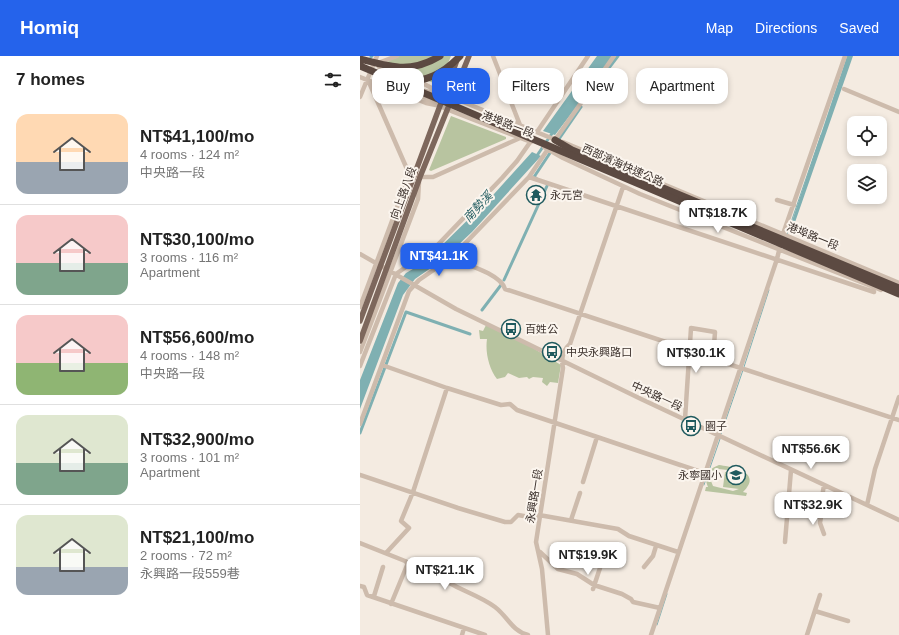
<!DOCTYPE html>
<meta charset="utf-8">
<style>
:root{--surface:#fff;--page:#f6f6f6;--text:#222;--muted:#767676;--line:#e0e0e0;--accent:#2563eb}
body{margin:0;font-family:Arial,"Noto Sans TC",sans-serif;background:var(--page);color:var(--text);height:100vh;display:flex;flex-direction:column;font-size:15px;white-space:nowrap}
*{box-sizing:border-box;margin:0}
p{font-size:13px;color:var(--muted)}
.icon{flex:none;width:22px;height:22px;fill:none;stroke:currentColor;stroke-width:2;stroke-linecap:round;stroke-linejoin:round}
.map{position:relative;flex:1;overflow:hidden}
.panel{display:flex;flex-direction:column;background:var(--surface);width:360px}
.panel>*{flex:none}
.hud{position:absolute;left:12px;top:12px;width:380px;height:36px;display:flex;gap:8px}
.controls{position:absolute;left:487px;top:60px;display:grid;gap:8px}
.controls a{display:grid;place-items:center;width:40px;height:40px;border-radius:8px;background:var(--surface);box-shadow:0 2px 6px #0003;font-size:20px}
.price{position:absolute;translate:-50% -34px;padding:0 9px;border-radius:8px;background:#fff;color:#222;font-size:13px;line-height:26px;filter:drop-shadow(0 1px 2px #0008)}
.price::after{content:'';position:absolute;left:50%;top:24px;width:12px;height:9px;margin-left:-6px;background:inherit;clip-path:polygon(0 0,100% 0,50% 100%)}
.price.active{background:var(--accent);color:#fff}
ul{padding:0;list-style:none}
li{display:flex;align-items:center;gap:12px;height:100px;padding:0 16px}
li+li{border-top:1px solid var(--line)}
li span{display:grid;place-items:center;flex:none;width:112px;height:80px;border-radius:12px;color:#555}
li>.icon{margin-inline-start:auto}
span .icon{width:48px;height:48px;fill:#fffc;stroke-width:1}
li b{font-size:17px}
h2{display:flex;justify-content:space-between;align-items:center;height:48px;padding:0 16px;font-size:17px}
.chip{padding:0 14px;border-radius:12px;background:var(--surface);box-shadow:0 2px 6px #0003;font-size:14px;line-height:36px}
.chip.active{background:var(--accent);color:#fff}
header{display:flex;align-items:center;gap:24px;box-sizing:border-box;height:56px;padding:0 20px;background:var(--accent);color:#fff}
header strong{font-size:19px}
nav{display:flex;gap:22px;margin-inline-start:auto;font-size:14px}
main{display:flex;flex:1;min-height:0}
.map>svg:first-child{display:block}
.green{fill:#b8c4a0;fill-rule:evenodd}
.water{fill:#7fb0b2}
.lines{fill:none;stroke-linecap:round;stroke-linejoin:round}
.stream{stroke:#7fb0b2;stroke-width:1}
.canal{stroke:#7fb0b2;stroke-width:3}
.minor{stroke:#cdbbac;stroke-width:4.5}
.major{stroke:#7d675c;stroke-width:5.5}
.highway{stroke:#5c4a42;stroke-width:7}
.highway-bridge{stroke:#5c4a42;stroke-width:7}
.labels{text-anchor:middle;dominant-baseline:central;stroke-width:4;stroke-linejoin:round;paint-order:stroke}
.street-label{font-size:11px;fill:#3b302b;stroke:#fbf5ee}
.poi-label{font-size:11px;fill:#3b302b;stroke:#fbf5ee;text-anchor:start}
.water-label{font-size:12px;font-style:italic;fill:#1f5a5e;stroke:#fbf5ee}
</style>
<header>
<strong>Homiq</strong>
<nav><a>Map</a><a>Directions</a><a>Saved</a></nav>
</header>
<main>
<section class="panel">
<h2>7 homes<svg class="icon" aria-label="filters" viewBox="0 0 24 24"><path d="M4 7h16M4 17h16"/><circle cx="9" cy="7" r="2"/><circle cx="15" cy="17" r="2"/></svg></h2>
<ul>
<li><span style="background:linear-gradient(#ffd9b3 60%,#9aa5b1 0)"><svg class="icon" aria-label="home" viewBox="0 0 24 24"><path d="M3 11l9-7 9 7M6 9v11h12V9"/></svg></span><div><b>NT$41,100/mo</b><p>4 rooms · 124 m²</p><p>中央路一段</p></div></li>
<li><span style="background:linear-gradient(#f6c9c9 60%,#7fa58c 0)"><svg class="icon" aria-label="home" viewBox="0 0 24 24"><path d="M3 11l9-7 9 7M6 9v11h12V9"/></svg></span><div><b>NT$30,100/mo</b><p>3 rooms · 116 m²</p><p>Apartment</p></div></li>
<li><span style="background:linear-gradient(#f6c9c9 60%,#8fb573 0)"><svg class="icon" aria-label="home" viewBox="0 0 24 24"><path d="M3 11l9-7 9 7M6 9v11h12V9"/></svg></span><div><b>NT$56,600/mo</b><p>4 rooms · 148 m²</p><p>中央路一段</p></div></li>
<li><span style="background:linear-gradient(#dfe7d0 60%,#7fa58c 0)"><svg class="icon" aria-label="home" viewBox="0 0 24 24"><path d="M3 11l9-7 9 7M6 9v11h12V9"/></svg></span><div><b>NT$32,900/mo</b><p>3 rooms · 101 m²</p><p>Apartment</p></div></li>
<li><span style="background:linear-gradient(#dfe7d0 65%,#9aa5b1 0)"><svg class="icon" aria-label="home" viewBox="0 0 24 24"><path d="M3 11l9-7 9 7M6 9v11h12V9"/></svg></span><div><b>NT$21,100/mo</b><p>2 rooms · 72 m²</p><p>永興路一段559巷</p></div></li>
</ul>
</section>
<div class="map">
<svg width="539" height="579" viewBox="0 0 539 579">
<rect width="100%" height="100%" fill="#f4ebe1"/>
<path class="green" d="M38,0H91L79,29L23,8Z
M91,60L146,81V83L71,115L69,114Z
M126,269L168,289L201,309L198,327L190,326L187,330L182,326L183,322L173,321L169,323L167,321L159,322L148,317L145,321L137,323C129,313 125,296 127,283H120L119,274L123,275Z
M359,409C373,411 403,416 383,436L387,437L386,440L345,435L346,431H348C343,420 348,413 359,409ZM359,413L376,415L380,418L365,416L363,431L379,433L373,435L353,430L351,425L352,418Z"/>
<path class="water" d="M237,0H255L195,79L183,75Z
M487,0H493L433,172L430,171Z
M172,96L181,100L112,176L81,205L55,223L43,239L0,353V324L38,227L46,217L65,206L134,138Z"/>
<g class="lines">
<path class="stream" d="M427,178L461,79
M384,311L409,234
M361,378L383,314
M344,429L360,383
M297,569L307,538"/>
<path class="canal" d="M11,1L12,0
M242,21L258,0
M199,83L221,51
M176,101L193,76
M176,122L174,121L190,97
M144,224L187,130
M122,254L141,229
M0,377L46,256L110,278"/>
<path class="minor" d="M133,0L160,69L171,80
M18,7L37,0
M19,11L66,29L79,36
M0,21L66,47L76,49
M8,24L47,113L60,121H73L160,82
M484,33L539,56
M65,35L91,41L196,84
M60,39L86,53L171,86
M0,41L17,0
M177,76L228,0
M195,84L254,0
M203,86L539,227
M184,91L203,102L280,138L521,234
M169,121L514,236
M417,144L434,149
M0,198L96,253L281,343L539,464
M91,202C105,208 141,218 145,233L330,294
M0,251L45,130L53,120
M0,296L58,143L59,126
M22,309L87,332L141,349L150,348L157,354L344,417
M0,310L36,218L50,208L67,200L142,122L157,105L171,85
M325,363L331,272L355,276L353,303L539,364
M0,368L49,235L59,224L91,202L169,121L188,93
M0,419L98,452L145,466H151L158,459L175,462L179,459
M223,426L237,381
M507,449L515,413L539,341
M428,458L461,461L460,453L464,429
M179,459L258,473L269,480L318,496
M461,461L460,467L464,478
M211,464L220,437
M425,486L431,414
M0,487L45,505L68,520L73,516C93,533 116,537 135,551C148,561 152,575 168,579
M180,496L198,513L217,518L234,529L262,538L271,543L273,546L300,552
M26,497L49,472L41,465L53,436L87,332
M284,511L293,500L296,490
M0,530L4,531L7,539L125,579
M233,533L240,512
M14,540L23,511
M31,548L48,507
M455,555L488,565
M102,579L104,572
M188,579L182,513L176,486L203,312C201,303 202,295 210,288L263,131
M291,579L417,203L423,178L485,0
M447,579L460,539"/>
<path class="major" d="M0,265L97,4
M0,285L60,121L109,0"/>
<path class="highway" d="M195,84L212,94L356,154"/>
<path class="highway-bridge" d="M0,3C31,11 50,18 80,0
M0,10L539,238
M40,25C65,27 83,18 100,0
M349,153L539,232"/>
</g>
<defs>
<symbol id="temple-ring" viewBox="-11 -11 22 22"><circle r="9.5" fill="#fbf5ee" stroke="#1f5a5e" stroke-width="1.5"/><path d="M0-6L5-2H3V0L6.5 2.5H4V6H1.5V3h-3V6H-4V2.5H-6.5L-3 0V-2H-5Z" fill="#1f5a5e"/></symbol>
<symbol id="bus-ring" viewBox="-11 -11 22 22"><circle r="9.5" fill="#fbf5ee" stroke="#1f5a5e" stroke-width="1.5"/><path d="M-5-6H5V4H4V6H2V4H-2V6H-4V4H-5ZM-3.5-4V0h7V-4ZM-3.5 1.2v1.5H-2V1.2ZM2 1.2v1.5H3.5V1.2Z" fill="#1f5a5e"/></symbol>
<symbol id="school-ring" viewBox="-11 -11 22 22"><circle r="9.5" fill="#fbf5ee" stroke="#1f5a5e" stroke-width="1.5"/><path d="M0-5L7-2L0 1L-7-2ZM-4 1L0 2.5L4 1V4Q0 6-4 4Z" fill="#1f5a5e"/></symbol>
</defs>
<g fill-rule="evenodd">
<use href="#temple-ring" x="165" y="128" width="22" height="22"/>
<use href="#bus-ring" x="140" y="262" width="22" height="22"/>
<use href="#bus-ring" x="181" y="285" width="22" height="22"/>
<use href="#bus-ring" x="320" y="359" width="22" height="22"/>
<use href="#school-ring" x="365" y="408" width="22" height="22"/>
</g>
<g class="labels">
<g class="street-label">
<text transform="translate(148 68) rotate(21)">港埠路一段</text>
<text transform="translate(263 109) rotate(24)">西部濱海快速公路</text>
<text transform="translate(43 137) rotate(-70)">向上路八段</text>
<text transform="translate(453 180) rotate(22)">港埠路一段</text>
<text transform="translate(297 340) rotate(25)">中央路一段</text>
<text transform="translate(174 440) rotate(-81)">永興路一段</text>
</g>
<g class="poi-label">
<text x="190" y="139">永元宮</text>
<text x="165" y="273">百姓公</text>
<text x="206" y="296">中央永興路口</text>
<text x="345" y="370">園子</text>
<text x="362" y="419" text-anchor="end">永寧國小</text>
</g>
<g class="water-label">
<text transform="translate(118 151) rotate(-47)">南勢溪</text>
</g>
</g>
</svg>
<div class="controls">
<a><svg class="icon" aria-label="locate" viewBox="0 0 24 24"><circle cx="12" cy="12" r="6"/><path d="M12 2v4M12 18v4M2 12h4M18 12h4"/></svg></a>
<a><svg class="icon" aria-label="layers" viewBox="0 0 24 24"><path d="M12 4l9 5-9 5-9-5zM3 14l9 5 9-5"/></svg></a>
</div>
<b class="price" style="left:358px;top:178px">NT$18.7K</b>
<b class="price active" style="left:79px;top:221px">NT$41.1K</b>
<b class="price" style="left:336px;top:318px">NT$30.1K</b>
<b class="price" style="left:451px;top:414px">NT$56.6K</b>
<b class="price" style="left:453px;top:470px">NT$32.9K</b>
<b class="price" style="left:228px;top:520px">NT$19.9K</b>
<b class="price" style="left:85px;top:535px">NT$21.1K</b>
<div class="hud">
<a class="chip">Buy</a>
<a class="chip active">Rent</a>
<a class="chip">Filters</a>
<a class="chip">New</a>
<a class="chip">Apartment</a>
</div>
</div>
</main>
